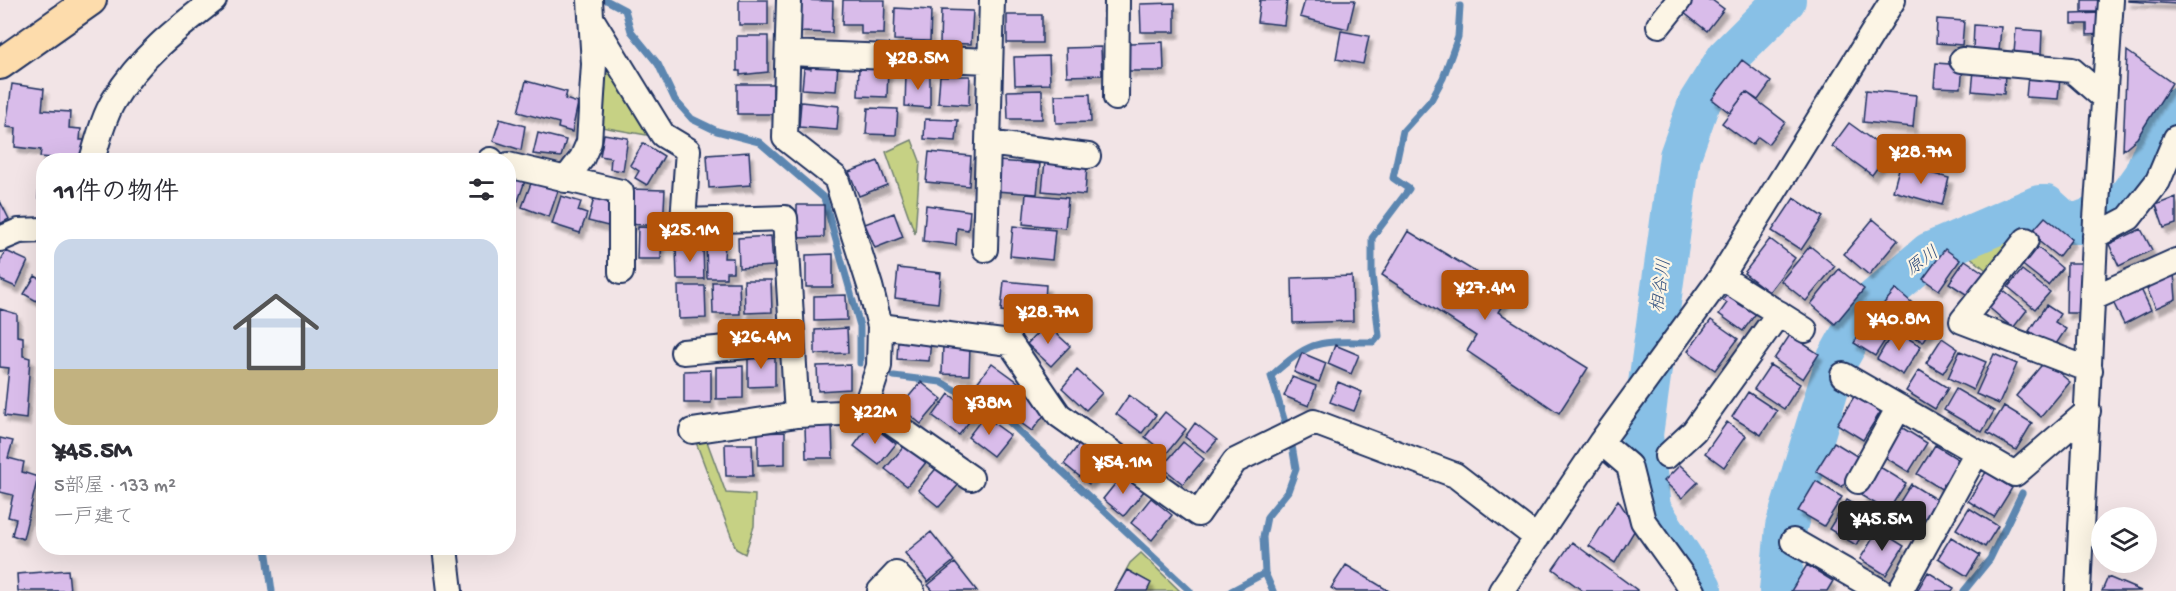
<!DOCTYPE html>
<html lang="ja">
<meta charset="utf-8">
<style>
:root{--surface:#fff;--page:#f2f2f3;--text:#2b2b33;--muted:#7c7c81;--line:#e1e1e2;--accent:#b45309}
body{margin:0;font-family:"Gochi Hand","Klee One",sans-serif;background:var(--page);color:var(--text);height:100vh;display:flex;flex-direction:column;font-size:22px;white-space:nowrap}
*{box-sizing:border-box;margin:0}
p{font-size:20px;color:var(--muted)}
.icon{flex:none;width:33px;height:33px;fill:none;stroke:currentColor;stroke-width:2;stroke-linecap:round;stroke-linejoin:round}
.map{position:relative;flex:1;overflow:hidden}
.details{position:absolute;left:36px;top:153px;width:480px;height:402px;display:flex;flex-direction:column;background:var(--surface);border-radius:24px;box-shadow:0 6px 24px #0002}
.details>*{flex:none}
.controls{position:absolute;left:2091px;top:507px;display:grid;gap:12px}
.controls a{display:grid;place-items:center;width:66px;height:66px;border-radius:50%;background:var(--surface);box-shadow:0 6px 24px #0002;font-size:30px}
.price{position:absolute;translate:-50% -51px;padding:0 14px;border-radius:6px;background:var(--accent);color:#fff;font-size:20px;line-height:39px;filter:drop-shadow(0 2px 3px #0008)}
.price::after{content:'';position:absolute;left:50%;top:36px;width:18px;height:14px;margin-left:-9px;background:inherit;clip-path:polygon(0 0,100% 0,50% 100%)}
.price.selected{background:#222;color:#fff}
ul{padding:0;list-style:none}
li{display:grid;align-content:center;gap:12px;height:318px;padding:0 18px}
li+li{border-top:2px solid var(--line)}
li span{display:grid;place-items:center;height:186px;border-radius:18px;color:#555}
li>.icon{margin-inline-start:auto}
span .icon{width:108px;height:108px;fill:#fffc;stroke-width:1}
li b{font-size:26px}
h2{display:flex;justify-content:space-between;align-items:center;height:72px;padding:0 18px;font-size:26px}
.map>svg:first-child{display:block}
.green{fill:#c6d184;stroke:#708071;stroke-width:1.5}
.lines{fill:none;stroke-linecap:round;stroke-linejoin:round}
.stream{stroke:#5c86b0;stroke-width:7}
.river{stroke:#88c0e6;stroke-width:42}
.building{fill:#d9bcea;stroke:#1b2f5e;stroke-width:1.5;filter:url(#shadow)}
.minor-casing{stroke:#1b2f5e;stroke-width:28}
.major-casing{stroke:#1b2f5e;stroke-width:34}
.minor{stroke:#fcf5e5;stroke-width:24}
.major{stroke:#fddcac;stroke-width:30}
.labels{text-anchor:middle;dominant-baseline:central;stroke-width:4.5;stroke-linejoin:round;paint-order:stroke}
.water-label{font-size:18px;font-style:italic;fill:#365380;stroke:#fcf5e5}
</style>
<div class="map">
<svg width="2176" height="591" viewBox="0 0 2176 591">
<defs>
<filter id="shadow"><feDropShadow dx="3.5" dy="6" stdDeviation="1.5" flood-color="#0004"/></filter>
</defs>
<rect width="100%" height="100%" fill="#f2e4e6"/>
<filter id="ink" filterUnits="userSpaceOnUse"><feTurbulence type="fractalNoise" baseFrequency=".0167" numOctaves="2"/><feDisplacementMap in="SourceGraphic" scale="12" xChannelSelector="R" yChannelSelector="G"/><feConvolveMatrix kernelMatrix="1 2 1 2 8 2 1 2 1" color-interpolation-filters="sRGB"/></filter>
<g filter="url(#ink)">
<path class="green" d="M600,52L652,136L602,127Z
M912,140L920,161L915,234L886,152Z
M2026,224L1986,270L1962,250Z
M705,436L726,493L755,495L754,526L745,554L736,549L694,437Z
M1141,553L1180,591H1115L1130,563Z"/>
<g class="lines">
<path class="stream" d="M606,0L625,10L631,31L658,64L675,100L692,119L717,131L759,142L824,198L860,326V363
M894,376L941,382L1007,420L1190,591
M1287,429L1271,376C1314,337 1318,342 1374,342L1379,336L1372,274V238L1409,189L1393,178L1403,131L1431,100L1443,78L1458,37L1460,6
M266,548L272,591
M1265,573L1263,537L1267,517L1288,491L1296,469L1291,440
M1231,591L1265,573L1273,591
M1964,591L1990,559L2022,493"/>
<path class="river" d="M1701,588L1650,509L1642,435L1680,156L1699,103L1728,57L1785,0
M1780,591L1786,527L1836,362L1866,308L1930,253L2039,206H2046L2065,223H2079L2122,207L2144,176L2169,114L2176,109"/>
</g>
<path class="building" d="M739,0H768V25H739Z
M801,0L833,1L832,33L800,32Z
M843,0H885L884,34H861V25H842Z
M1260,0H1287L1284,25L1257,22Z
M1305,0H1355L1348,29L1300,17Z
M1692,0H1712L1724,9L1707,31L1683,12Z
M2082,0H2102V12H2082Z
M2128,0H2176V4L2128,1Z
M1175,3V32H1141L1140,4Z
M895,8L931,10L930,41L894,40Z
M941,10L973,11L971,44L940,43Z
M2102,13V34L2087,35V24H2072V14Z
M1007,15H1042V43H1007Z
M1937,19L1964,21L1962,45L1936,43Z
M1974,25L2001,27L1999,51L1973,49Z
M2016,29L2042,31L2041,54L2014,53Z
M1341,31L1369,36L1363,64L1336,59Z
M737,36H768V72L740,75V71H737Z
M1163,42L1164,71H1129V43Z
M1101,47L1102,75L1067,76L1066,48Z
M2127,51L2172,83L2137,138L2123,150Z
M1049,56L1050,84L1015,85L1014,57Z
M1742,60L1771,82L1758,100L1746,92L1730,113L1712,99Z
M811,62L838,64L836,91L802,89L804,68L811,69Z
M1936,63L1963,65L1961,88L1934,87Z
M859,66L888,68L887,97L858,96Z
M1974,70L2005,72L2004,94L1972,91Z
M906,74L930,75V108L905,106Z
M940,76H970L969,105L938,103Z
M2028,76L2060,78L2058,99L2026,97Z
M526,81L567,92L565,99L578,103L572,132L558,128L559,123L518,112Z
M12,84L44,89L42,110L70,112L69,128L81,129L80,140H85L82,160L40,157L41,150L15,147L16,128L6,127Z
M737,84H773V114H737Z
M1042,90V119H1008L1007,91Z
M1866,90L1916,95L1913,127L1863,122Z
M1746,92L1785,122L1768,144L1758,137L1752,145L1722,123Z
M1090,94L1091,122L1056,123L1055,95Z
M801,102L839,106L837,130L799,127Z
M868,108L898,109L896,135L866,134Z
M500,119L525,126L521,150L493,141Z
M925,119L958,120L956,141L924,139Z
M1849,123L1889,152L1872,175L1832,146Z
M538,133L566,140L561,157L533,154Z
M604,134L628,138L623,171L610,169L611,158L600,156Z
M643,143L664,156L647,185L635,178L639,171L630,165Z
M749,152L751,185L709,188L707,155Z
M929,152L971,156L969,186L926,182Z
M878,161L887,185L859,196L849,172Z
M998,161L1040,164L1037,194L995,191Z
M1045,161L1087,165L1085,195L1042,191Z
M1900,165L1949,178L1942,205L1893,191Z
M508,175H527L518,201L508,198Z
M40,176H44V198H38Z
M533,178L559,188L549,217L522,207Z
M630,189L665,190L663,226L628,224Z
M595,194L613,199L612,227L588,221Z
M1026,194L1068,198L1065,228L1023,224Z
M561,196L581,202L578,211L587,214L580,233L552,224Z
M2176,197V224L2164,228L2156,205Z
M1794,198L1823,217L1801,250L1772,231Z
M0,201L9,219L0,224Z
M797,205H824V237L797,238Z
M926,205L970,211L968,230L957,228L956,245L923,241Z
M894,213L903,237L875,248L865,224Z
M2045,217L2072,239L2058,257L2030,234Z
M1873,219L1898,240L1869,275L1844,254Z
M1013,226L1055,230L1052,260L1010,256Z
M638,227L662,228L661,259H637Z
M2141,229L2152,250L2119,266L2109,244Z
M1408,231L1510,293L1498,312L1588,368L1559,413L1467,351L1476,336L1382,275Z
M771,236L773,266L739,268L738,238Z
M1770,239L1795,258L1769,292L1744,273Z
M706,243H725L724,258H733V272H726V278H707Z
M2035,245L2062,268L2048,285L2020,263Z
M1810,246L1835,266L1806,301L1781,281Z
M676,247H703L704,279H677Z
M1945,249L1960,260L1939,290L1923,279Z
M6,251L28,261L16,287L0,280V262Z
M833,254V287H806V255Z
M1965,260L1987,275L1972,298L1949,283Z
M2067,263H2084L2083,313H2066Z
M898,268L941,273L938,303L895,298Z
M1839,269L1864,289L1835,324L1811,304Z
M2022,270L2050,292L2035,309L2008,287Z
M2174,273L2176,299L2156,308L2146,287Z
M35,276L44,281L42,304L24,294Z
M1352,276L1353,321L1293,323L1292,278Z
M744,280H771L772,312L745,313Z
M1004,281L1046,285L1044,315L1001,311Z
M712,282H739L740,314H713Z
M678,286H705L706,318L679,319Z
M2000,288L2027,310L2013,328L1986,305Z
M1896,289L1918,308L1901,327L1880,308Z
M2141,289L2151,310L2124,324L2113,302Z
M1729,291L1757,312L1743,331L1719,314L1727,303L1723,300Z
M846,295L847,320L814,321V296Z
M2046,305L2060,314L2055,322L2066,329L2054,347L2029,331Z
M1923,308L1939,318L1923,342L1907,332Z
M0,309L17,314V336L23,337V356L30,358L26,419L4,416L9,368L0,367Z
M1872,314L1893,328L1875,356L1854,343Z
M1711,320L1738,339L1715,370L1688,351Z
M1046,324L1070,346L1051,366L1027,344Z
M847,328L848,353L815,354V330Z
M1894,330L1921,346L1903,375L1877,359Z
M1790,335L1819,354L1803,379L1774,359Z
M898,338L931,340L929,361L897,359Z
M1942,338L1958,349L1943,373L1926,363Z
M943,345L970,347L969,375L942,374Z
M1335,345L1359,355L1351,374L1328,364Z
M1960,351L1986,362L1973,390L1948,378Z
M1302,353L1326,363L1319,382L1294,372Z
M748,354H775V386L748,387Z
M1994,354L2017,364L1999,404L1976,394Z
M2045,361L2070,382L2041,417L2016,396Z
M992,363L1018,382L1002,404L976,384Z
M850,365V389L818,391L817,366Z
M1770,365L1800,384L1784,409L1754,389Z
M743,366V398L716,399V367Z
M711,370V403H684V371Z
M1077,370L1102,393L1086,410L1062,388Z
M1919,370L1948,388L1935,409L1906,391Z
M1292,377L1316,386L1309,406L1284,396Z
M921,382L942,399L921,424L900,407Z
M1338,382L1362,392L1354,411L1330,402Z
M1956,389L1994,411L1982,432L1944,410Z
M1023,390L1048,410L1032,431L1006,412Z
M1748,392L1777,411L1761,435L1732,417Z
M949,394L975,414L959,435L933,416Z
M1129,395L1156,415L1142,433L1116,414Z
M1855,395L1881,411L1863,440L1837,424Z
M2004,406L2032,423L2016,450L1987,433Z
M1165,412L1186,429L1166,454L1145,437Z
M984,416L1010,435L993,456L968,437Z
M1727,422L1746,436L1724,467L1705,453Z
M1195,423L1217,440L1206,453L1185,437Z
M870,424L896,444L879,465L854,446Z
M832,425L833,458H806L805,426Z
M1901,427L1927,443L1909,472L1883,456Z
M785,432V464L758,465V433Z
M0,438L13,441L8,458L24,462L22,472L38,477L23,539L12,535L16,519L8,517L13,495L0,492Z
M1183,442L1204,459L1183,484L1162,467Z
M1834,442L1860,458L1842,487L1816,471Z
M1080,443L1106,462L1089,484L1064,464Z
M725,444H752L753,476H726Z
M906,444L927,461L907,486L885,469Z
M1935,445L1961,461L1943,490L1917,474Z
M939,465L960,483L939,507L918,490Z
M1680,465L1698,482L1682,498L1664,481Z
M1880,467L1906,483L1888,511L1862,496Z
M1986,472L2012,488L1994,517L1968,501Z
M1123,474L1144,491L1124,516L1103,499Z
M1816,481L1842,497L1824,526L1798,511Z
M1911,484L1937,500L1919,529L1893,513Z
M1151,498L1172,515L1152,540L1131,523Z
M1618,500L1636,528L1615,563L1589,546Z
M1847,500L1873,516L1856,545L1829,529Z
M1969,508L1998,526L1985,547L1956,529Z
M1878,530L1904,546L1886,575L1860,559Z
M931,532L954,561L928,582L905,553Z
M1951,537L1980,555L1967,576L1938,558Z
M1572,542L1637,590V591H1583L1553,569Z
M955,563L977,591H933L928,585Z
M1346,565L1389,591H1336L1331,588Z
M1807,565L1833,581L1827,591H1791Z
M68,570L70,591H18L17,574Z
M1127,570L1151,583L1147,591H1115Z
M1928,572L1954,588L1952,591H1917Z
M2108,577L2141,591H2102Z"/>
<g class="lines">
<defs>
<path id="minor" d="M789,0L785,138L836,178L870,286L880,326L1010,343L1059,415L1198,514L1235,461L1314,422L1455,475L1537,538
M591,18L663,135L688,150L683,221L785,218L797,415L692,431
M1659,25L1679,0
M788,53L990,61
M1962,60L2072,70L2104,98
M1116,98L1117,0
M988,143L1088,156
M92,160C98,141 103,118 114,100C139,58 176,29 214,0
M490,160H491
M508,165L621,192V272
M565,180L582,158L589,142L594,64L590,0
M2095,236L2129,218L2158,181L2176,138
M0,239L19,231L44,230
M2026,240L1962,321L2090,370
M985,249L992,0
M1721,277L1805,330
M2093,298L2176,261
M683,352L792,342
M1843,375L2015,474L2088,411
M866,405L971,478
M797,415L864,412L879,366L880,326
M1601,442L1629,466L1643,521L1693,591
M1667,456L1694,431L1779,313
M1858,481L1899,407
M1793,541L1880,591
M445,548L450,591
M880,591L896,574L912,591
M1501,591L1601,442L1721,277L1893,0
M1900,591L1977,452
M2078,591L2096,219L2111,0"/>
<path id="major" d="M0,64L91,0"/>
</defs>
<use href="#minor" class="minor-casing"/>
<use href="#major" class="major-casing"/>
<use href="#minor" class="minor"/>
<use href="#major" class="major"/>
</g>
</g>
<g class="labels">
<g class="water-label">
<text transform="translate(1923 262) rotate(-36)">原川</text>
<text transform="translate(1662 286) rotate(-82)">相谷川</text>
</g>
</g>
</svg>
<div class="controls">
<a><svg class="icon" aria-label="layers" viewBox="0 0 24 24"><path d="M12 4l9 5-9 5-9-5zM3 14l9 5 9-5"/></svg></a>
</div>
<b class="price" style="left:918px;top:91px">¥28.5M</b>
<b class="price" style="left:1921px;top:185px">¥28.7M</b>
<b class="price" style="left:690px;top:263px">¥25.1M</b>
<b class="price" style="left:1485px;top:321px">¥27.4M</b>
<b class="price" style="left:1048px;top:345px">¥28.7M</b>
<b class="price" style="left:1899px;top:352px">¥40.8M</b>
<b class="price" style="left:761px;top:370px">¥26.4M</b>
<b class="price" style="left:989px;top:436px">¥38M</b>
<b class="price" style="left:875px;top:445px">¥22M</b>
<b class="price" style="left:1123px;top:495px">¥54.1M</b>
<b class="price selected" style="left:1882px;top:552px">¥45.5M</b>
<section class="details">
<h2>11件の物件<svg class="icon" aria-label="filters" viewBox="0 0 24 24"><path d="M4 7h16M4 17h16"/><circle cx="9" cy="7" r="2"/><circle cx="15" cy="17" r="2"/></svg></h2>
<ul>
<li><span style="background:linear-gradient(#c9d6e8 70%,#c2b280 0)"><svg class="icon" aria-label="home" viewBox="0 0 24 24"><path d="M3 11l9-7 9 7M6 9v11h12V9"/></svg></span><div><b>¥45.5M</b><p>5部屋 · 133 m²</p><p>一戸建て</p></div></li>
</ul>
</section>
</div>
